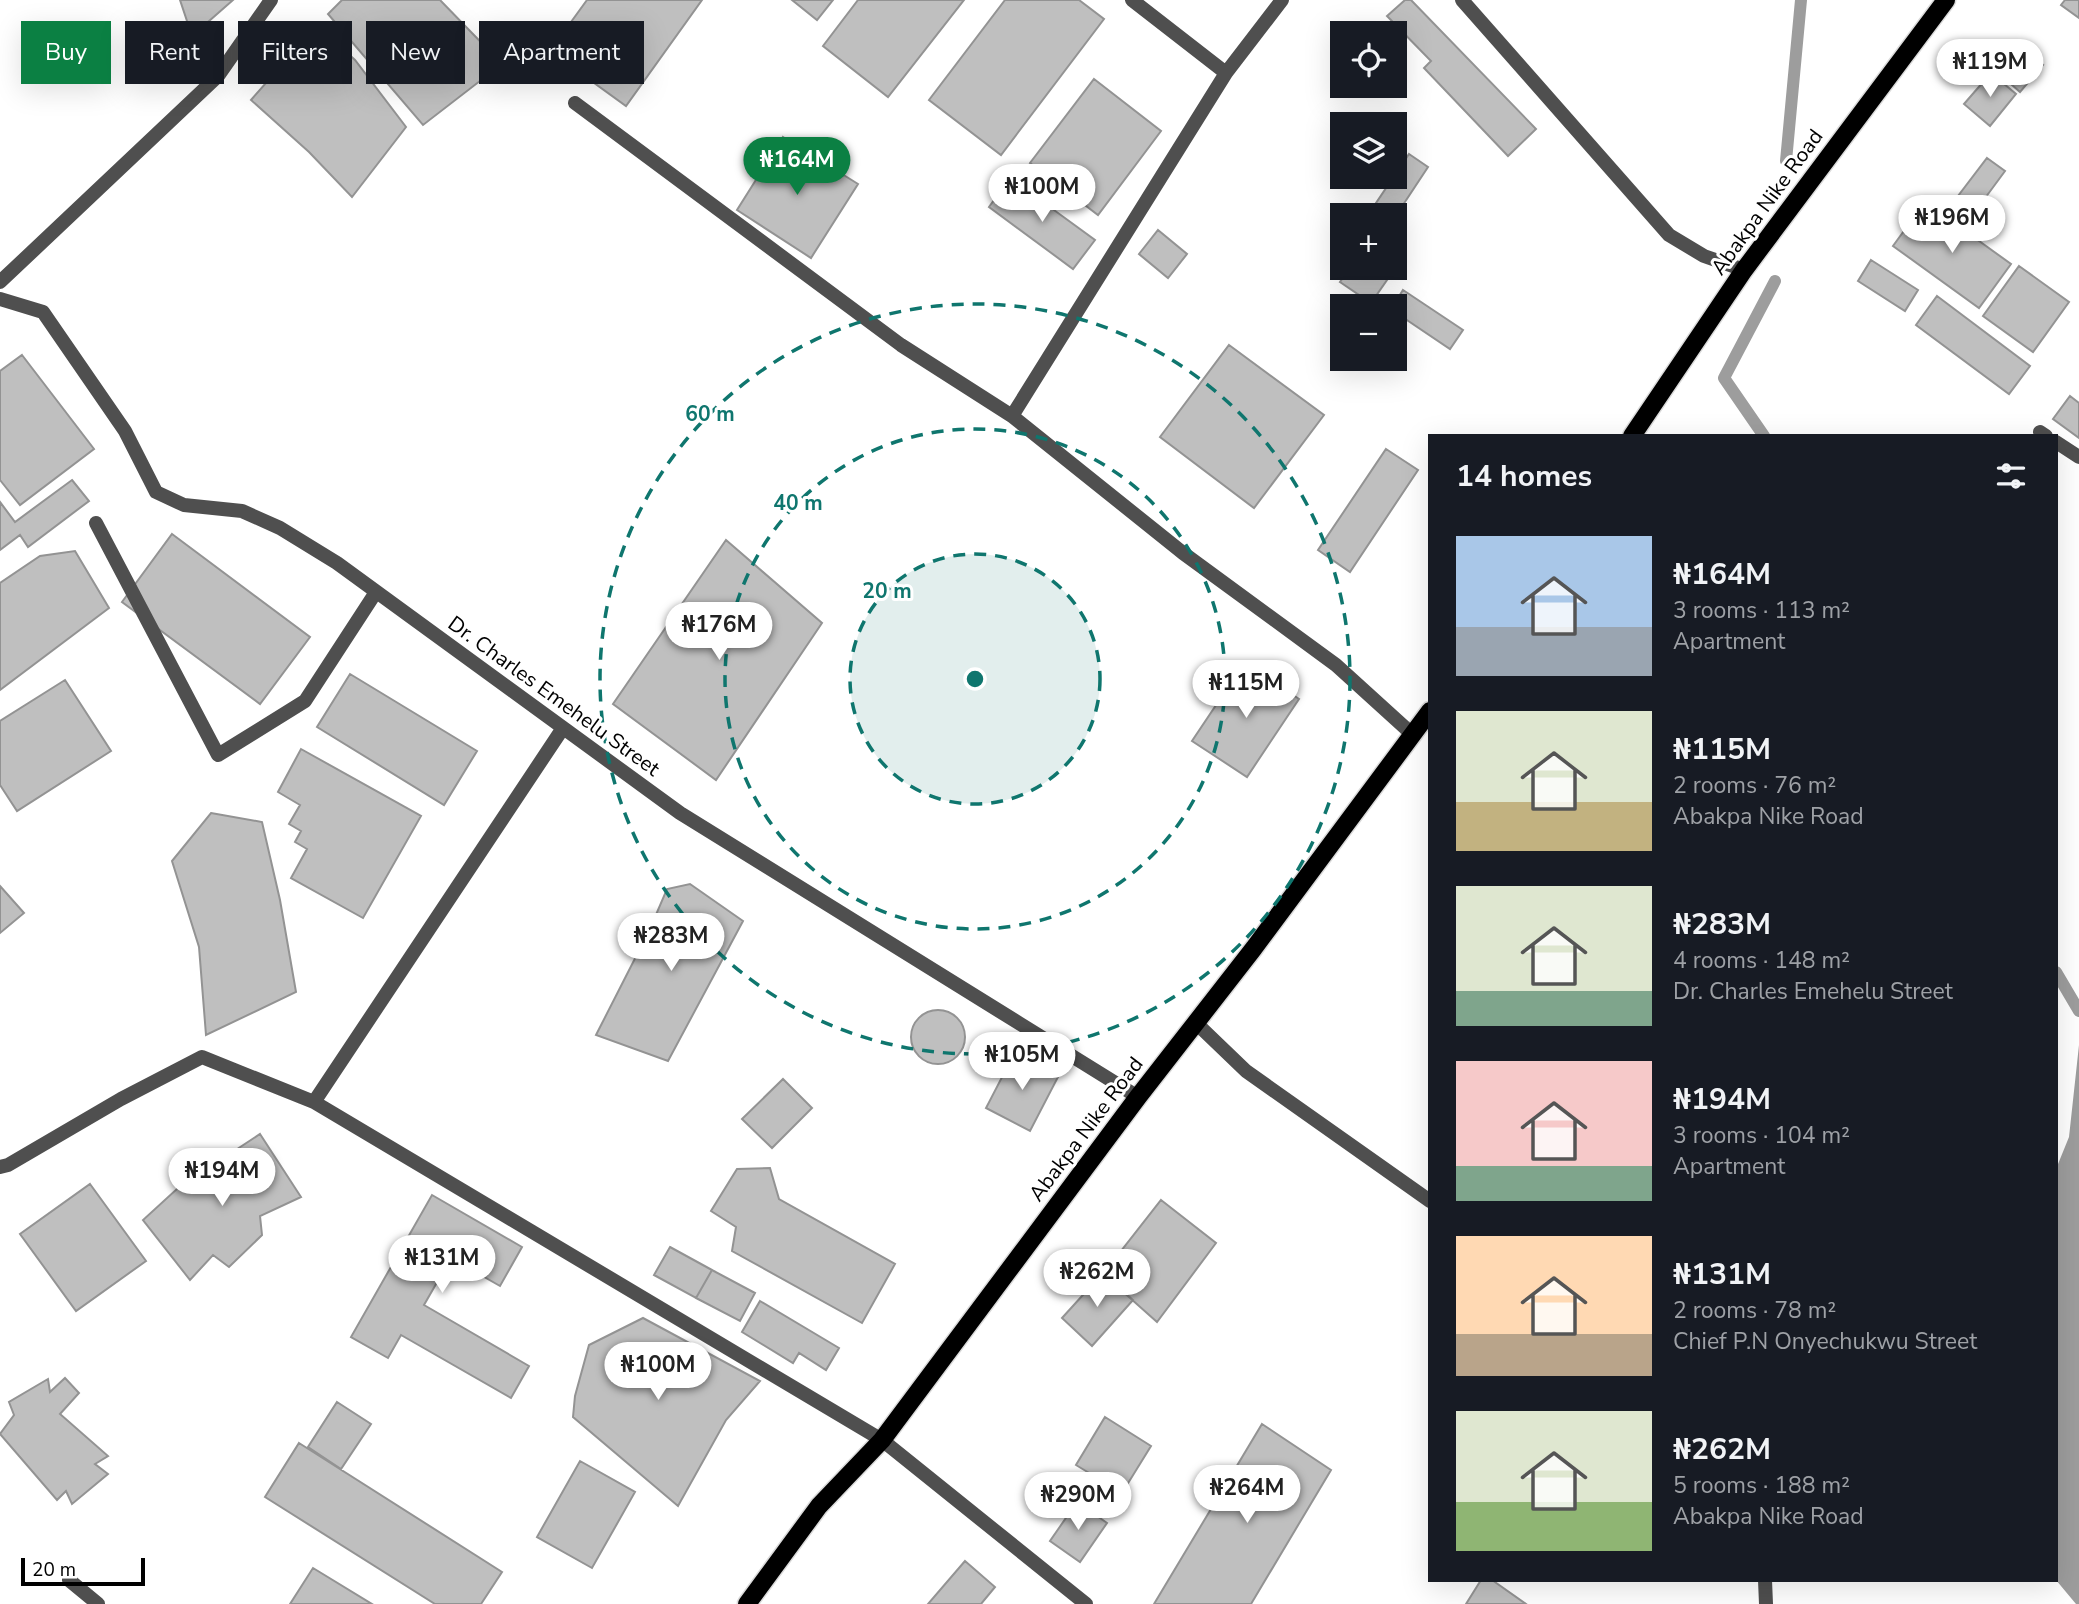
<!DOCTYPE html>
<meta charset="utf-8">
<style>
:root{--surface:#171b24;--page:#20242c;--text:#f1f3f6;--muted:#9ea1a6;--accent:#0b8043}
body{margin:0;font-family:"Nunito Sans",sans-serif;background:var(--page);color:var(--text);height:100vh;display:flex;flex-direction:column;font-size:26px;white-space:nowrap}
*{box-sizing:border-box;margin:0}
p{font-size:23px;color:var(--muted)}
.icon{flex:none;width:38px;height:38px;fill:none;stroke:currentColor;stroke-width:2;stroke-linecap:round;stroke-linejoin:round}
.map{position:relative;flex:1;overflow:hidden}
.sheet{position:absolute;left:1428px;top:434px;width:630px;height:1148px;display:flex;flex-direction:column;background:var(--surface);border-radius:0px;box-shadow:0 7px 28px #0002}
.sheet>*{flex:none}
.guide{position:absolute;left:21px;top:21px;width:665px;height:63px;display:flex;gap:14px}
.tools{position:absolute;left:1330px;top:21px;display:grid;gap:14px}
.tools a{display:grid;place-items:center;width:77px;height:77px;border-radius:0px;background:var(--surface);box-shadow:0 7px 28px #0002;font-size:35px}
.scale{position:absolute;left:21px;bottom:18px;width:124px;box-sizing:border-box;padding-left:7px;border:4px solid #000;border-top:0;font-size:19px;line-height:24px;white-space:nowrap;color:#000;-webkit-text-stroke:5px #fff;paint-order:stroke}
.price{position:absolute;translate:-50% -60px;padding:0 16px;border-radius:24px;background:#fff;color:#222;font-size:23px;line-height:46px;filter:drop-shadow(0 2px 4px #0008)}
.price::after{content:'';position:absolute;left:50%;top:42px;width:21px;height:16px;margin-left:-10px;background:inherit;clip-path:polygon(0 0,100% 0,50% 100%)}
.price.on{background:var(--accent);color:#fff}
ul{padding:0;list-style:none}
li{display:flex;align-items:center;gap:21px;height:175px;padding:0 28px}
li span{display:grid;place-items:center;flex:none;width:196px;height:140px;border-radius:0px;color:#555}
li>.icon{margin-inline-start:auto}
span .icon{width:84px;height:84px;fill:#fffc;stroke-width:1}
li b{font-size:30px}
h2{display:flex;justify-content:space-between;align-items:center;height:84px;padding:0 28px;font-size:30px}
.chip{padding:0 24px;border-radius:0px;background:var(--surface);box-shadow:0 7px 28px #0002;font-size:24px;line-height:63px}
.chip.on{background:var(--accent);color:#fff}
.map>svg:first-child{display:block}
.water{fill:#9d9d9d}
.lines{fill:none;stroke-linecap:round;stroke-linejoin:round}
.stream{stroke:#9d9d9d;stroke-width:12}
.building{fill:#bfbfbf;stroke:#939393;stroke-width:2}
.primary-casing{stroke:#dbdbdb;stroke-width:21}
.street{stroke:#4f4f4f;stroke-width:14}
.primary{stroke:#000;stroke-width:18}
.ring{fill:none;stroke:#0f766e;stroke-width:3.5;stroke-dasharray:12 9}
.labels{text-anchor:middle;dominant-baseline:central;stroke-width:6;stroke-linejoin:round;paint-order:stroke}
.street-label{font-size:21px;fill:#000;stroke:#fff}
.centre{fill:#0f766e;stroke:#fff;stroke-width:3.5}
.ring-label{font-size:21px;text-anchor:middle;font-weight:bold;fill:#0f766e;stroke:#fff;stroke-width:6;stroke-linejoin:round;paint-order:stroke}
</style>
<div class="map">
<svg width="2079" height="1604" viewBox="0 0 2079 1604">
<rect width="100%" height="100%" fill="#fff"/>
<path class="water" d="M2079,1045V1604H2076L2056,1580V1169L2069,1137Z"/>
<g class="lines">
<path class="stream" d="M1786,161L1801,0
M1764,436L1724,378L1775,281
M2056,972L2079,1011"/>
</g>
<path class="building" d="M180,0H233L192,36Z
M342,0H440L502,64L423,125L328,14Z
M587,0H702L626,106L550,51Z
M792,0H833L817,20Z
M858,0H964L888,97L823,46Z
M1005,0H1079L1104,19L1001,155L929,100Z
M1405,0H1411L1536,129L1508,156L1424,68L1431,61L1387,16Z
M2065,0H2079V18L2061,5Z
M321,29L355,60L406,127L352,197L309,152L251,100L289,57Z
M2016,43L2043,65L2020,92L1994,69Z
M1991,73L2016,94L1990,126L1964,104Z
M1094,79L1161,131L1098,215L1030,163Z
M783,137L858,184L811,258L737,210Z
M1409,154L1428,167L1395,217L1368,215Z
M1987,158L2005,171L1977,209L1958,196Z
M1010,178L1095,240L1073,269L989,207Z
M1925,202L2011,264L1979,308L1893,246Z
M1158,230L1187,254L1168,278L1139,254Z
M1871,260L1918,290L1905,311L1858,281Z
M2019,266L2069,302L2033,352L1983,316Z
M1350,268H1369L1387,280L1371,303L1340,282Z
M1403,290L1463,330L1450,349L1395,312V306H1393Z
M1937,296L2030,366L2009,394L1916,325Z
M1229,345L1324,415L1254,508L1160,437Z
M22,355L94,449L20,505L0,480V371Z
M2070,396L2079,403V438L2053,419Z
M1386,449L1418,470L1350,572L1318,550Z
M72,480L89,501L28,547L20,535L0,550V502L15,522Z
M172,534L310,637L260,704L122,602Z
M726,540L822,623L716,780L613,704Z
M75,551L109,608L0,690V583L40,556Z
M1245,662L1299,699L1247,777L1192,741Z
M350,674L477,751L444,805L317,727Z
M65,680L111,751L17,811L0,785V721Z
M301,749L421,816L363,918L291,878L307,849L295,842L301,831L289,824L300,805L278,792Z
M211,813L262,822L280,900L296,992L206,1035L199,947L172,861Z
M690,884L743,921L668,1061L596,1035L649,931L667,889Z
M0,886L24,913L0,933Z
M911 1037a27 27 0 1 1 54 0a27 27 0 1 1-54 0Z
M1014,1054L1058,1077L1030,1131L986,1108Z
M783,1079L812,1108L772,1148L742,1119Z
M260,1134L301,1197L260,1216L262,1235L229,1267L213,1255L190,1280L143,1220L178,1188Z
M770,1168L779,1199L895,1264L862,1323L732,1251L736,1227L711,1211L737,1169Z
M90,1184L146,1261L76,1311L20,1234Z
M432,1195L522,1247L500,1286L451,1258L424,1305L529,1366L511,1398L401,1335L388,1358L351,1337Z
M1161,1200L1216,1243L1157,1322L1103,1274Z
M670,1247L712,1270L696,1298L654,1275Z
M712,1270L755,1293L740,1321L696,1298Z
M1103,1273L1133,1300L1092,1346L1062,1318Z
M760,1301L839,1348L826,1370L799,1353L793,1363L742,1332Z
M643,1318L760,1381L726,1420L678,1506L573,1417L575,1396L589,1345Z
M65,1378L79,1393L60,1414L108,1456L95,1464L108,1474L72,1504L66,1491L57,1500L0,1434L14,1415L9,1402L48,1379L50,1392Z
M337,1402L371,1424L341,1469L308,1447Z
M1105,1417L1151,1446L1122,1493L1076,1465Z
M1262,1424L1331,1470L1251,1604H1154Z
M299,1443L502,1572L481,1604H435L265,1497Z
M580,1461L635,1492L592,1568L537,1537Z
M1077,1502L1107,1523L1080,1562L1050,1541Z
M965,1561L995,1587L981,1604H928Z
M313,1568L372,1604H290Z
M1481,1580H1492L1526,1604H1466Z"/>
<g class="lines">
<defs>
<path id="primary" d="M1632,436L1744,270L1946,0
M747,1604L819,1506L882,1440L1138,1097L1254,948L1430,711"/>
</defs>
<use href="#primary" class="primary-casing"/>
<path class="street" d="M1132,0L1226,73
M1462,0L1669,235L1704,256L1744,270
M575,103L901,345L1012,416L1183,553L1336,665L1412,734
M0,282L218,76L271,0
M0,299L43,312L125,431L156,492L184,505L242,511L280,528L337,563L680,813L1138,1097
M1012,416L1226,73L1282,0
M2040,432L2046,436
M2056,442L2079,457
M96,523L218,755L305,701L376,592
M1195,1022L1246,1071L1430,1201
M314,1102L563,728
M0,1167L8,1165L121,1099L202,1057L314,1102L882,1440L1086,1604
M69,1580L98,1604
M1765,1580L1766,1604"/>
<use href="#primary" class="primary"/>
</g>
<circle cx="975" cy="679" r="125" fill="#0f766e" fill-opacity=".12"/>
<g class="ring">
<circle cx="975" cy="679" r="125"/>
<circle cx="975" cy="679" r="250"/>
<circle cx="975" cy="679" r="375"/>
</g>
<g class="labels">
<g class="street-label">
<text transform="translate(1767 202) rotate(-54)">Abakpa Nike Road</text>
<text transform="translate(554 696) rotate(36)">Dr. Charles Emehelu Street</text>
<text transform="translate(1086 1129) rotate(-53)">Abakpa Nike Road</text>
</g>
</g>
<circle cx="975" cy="679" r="10" class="centre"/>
<g class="ring-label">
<text x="710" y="421">60 m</text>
<text x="798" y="510">40 m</text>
<text x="887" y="598">20 m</text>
</g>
</svg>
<div class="tools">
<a><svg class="icon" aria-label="locate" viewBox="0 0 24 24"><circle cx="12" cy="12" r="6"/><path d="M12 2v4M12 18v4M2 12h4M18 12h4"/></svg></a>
<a><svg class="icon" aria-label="layers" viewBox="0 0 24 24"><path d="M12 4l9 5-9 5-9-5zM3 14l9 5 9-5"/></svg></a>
<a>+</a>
<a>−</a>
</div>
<div class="scale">20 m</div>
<b class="price" style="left:1990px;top:99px">₦119M</b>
<b class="price on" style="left:797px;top:197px">₦164M</b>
<b class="price" style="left:1042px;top:224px">₦100M</b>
<b class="price" style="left:1952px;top:255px">₦196M</b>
<b class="price" style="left:719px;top:662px">₦176M</b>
<b class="price" style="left:1246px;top:720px">₦115M</b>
<b class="price" style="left:671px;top:973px">₦283M</b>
<b class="price" style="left:1022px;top:1092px">₦105M</b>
<b class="price" style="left:222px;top:1208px">₦194M</b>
<b class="price" style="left:442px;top:1295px">₦131M</b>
<b class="price" style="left:1097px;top:1309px">₦262M</b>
<b class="price" style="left:658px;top:1402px">₦100M</b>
<b class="price" style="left:1247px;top:1525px">₦264M</b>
<b class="price" style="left:1078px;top:1532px">₦290M</b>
<div class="guide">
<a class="chip on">Buy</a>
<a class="chip">Rent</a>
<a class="chip">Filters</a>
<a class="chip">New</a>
<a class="chip">Apartment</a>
</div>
<section class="sheet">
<h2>14 homes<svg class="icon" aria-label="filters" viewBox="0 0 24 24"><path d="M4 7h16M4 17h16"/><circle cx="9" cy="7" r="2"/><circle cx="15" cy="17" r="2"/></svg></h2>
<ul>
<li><span style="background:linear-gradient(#a9c7e8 65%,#9aa5b1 0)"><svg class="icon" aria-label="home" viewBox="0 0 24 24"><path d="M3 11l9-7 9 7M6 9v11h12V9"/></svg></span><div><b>₦164M</b><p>3 rooms · 113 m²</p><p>Apartment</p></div></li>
<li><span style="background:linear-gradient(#dfe7d0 65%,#c2b280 0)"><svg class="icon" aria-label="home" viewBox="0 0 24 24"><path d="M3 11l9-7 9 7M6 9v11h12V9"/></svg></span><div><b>₦115M</b><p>2 rooms · 76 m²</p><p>Abakpa Nike Road</p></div></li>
<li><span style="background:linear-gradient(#dfe7d0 75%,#7fa58c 0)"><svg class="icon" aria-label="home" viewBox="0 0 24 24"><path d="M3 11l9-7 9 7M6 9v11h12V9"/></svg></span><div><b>₦283M</b><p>4 rooms · 148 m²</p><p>Dr. Charles Emehelu Street</p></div></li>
<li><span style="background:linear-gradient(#f6c9c9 75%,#7fa58c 0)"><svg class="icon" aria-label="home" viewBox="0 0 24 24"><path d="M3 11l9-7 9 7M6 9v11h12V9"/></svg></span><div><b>₦194M</b><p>3 rooms · 104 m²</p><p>Apartment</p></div></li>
<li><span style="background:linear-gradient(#ffd9b3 70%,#b9a48a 0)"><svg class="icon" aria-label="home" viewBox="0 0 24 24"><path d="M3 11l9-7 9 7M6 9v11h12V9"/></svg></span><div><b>₦131M</b><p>2 rooms · 78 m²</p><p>Chief P.N Onyechukwu Street</p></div></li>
<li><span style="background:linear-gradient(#dfe7d0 65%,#8fb573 0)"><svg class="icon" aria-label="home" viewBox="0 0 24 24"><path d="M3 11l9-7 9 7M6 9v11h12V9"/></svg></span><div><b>₦262M</b><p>5 rooms · 188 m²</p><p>Abakpa Nike Road</p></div></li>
</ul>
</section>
</div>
